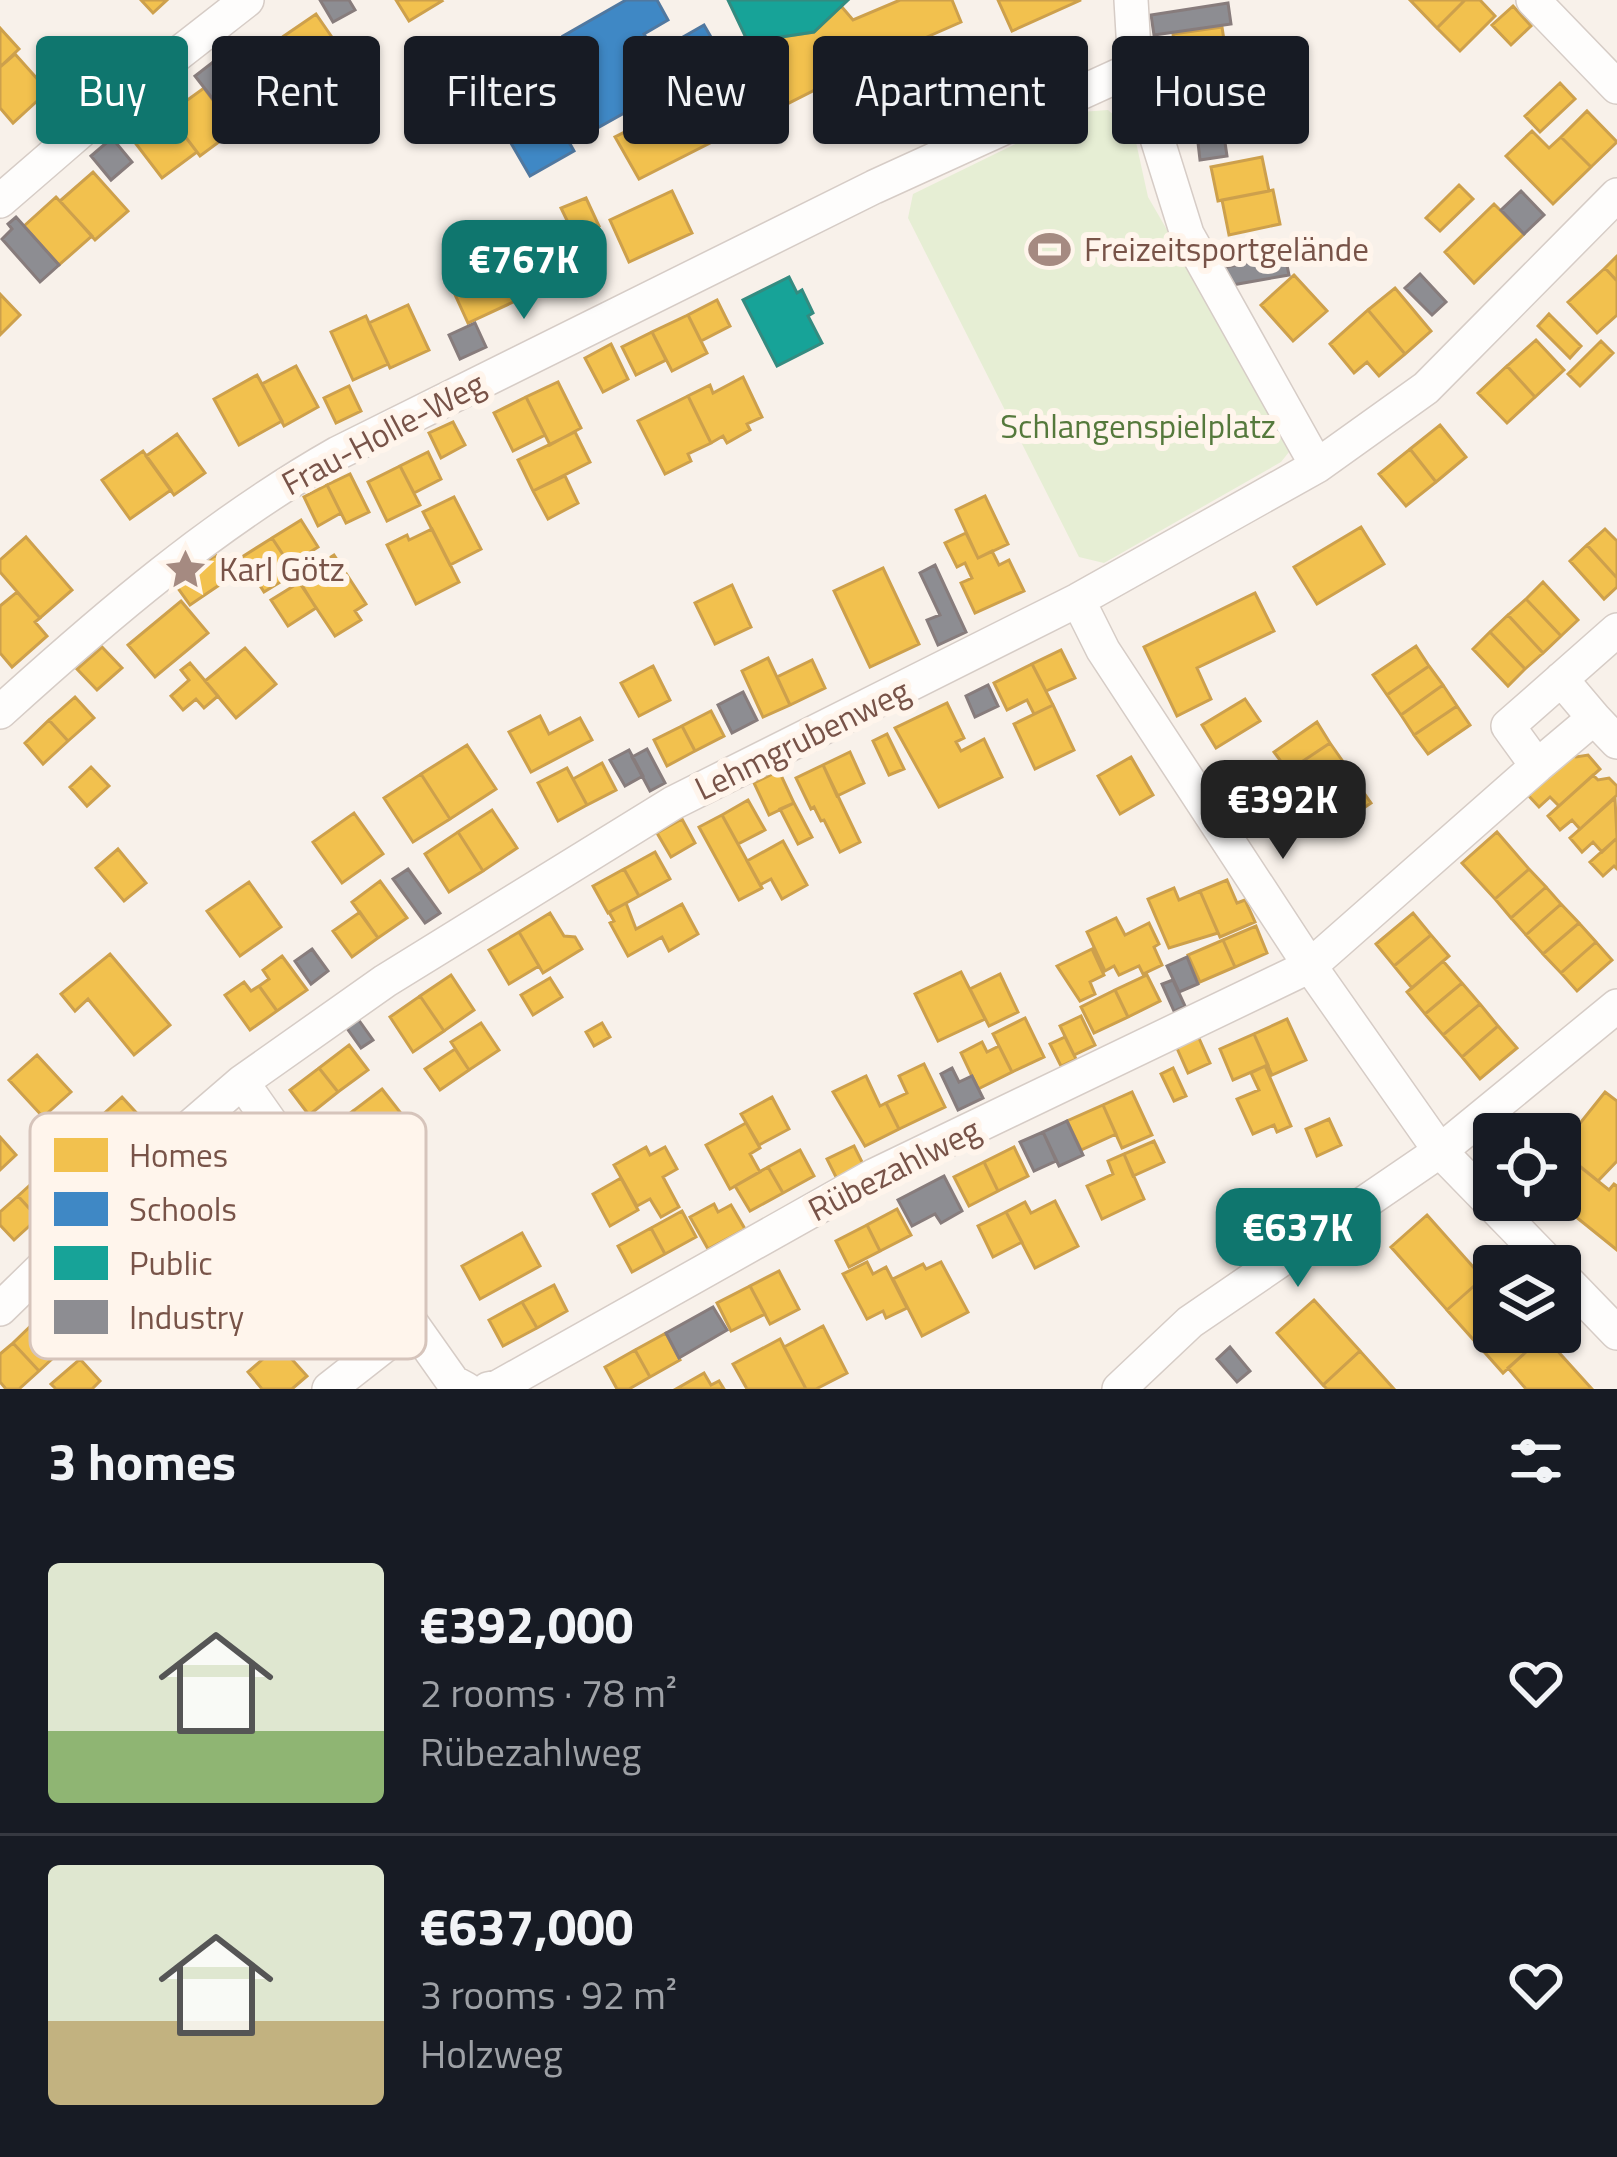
<!DOCTYPE html>
<meta charset="utf-8">
<style>
:root{--surface:#171b24;--page:#20242c;--text:#f1f3f6;--muted:#9ea1a6;--line:#363941;--accent:#0f766e}
body{margin:0;font-family:"Titillium Web",sans-serif;background:var(--page);color:var(--text);height:100vh;display:flex;flex-direction:column;font-size:45px;white-space:nowrap}
*{box-sizing:border-box;margin:0}
p{font-size:39px;color:var(--muted)}
.icon{flex:none;width:66px;height:66px;fill:none;stroke:currentColor;stroke-width:2;stroke-linecap:round;stroke-linejoin:round}
.map{position:relative;height:1389px;overflow:hidden}
.side{display:flex;flex-direction:column;background:var(--surface);flex:1}
.side>*{flex:none}
.banner{position:absolute;left:36px;top:36px;width:1545px;height:108px;display:flex;gap:24px}
.buttons{position:absolute;left:1473px;top:1113px;display:grid;gap:24px}
.buttons a{display:grid;place-items:center;width:108px;height:108px;border-radius:12px;background:var(--surface);box-shadow:0 3px 9px #0004;font-size:60px}
.price{position:absolute;translate:-50% -102px;padding:0 27px;border-radius:24px;background:var(--accent);color:#fff;font-size:39px;line-height:78px;filter:drop-shadow(0 3px 6px #0008)}
.price::after{content:'';position:absolute;left:50%;top:72px;width:36px;height:27px;margin-left:-18px;background:inherit;clip-path:polygon(0 0,100% 0,50% 100%)}
.price.active{background:#222;color:#fff}
ul{padding:0;list-style:none}
li{display:flex;align-items:center;gap:36px;height:300px;padding:0 48px}
li+li{border-top:3px solid var(--line)}
li span{display:grid;place-items:center;flex:none;width:336px;height:240px;border-radius:12px;color:#555}
li>.icon{margin-inline-start:auto}
span .icon{width:144px;height:144px;fill:#fffc;stroke-width:1}
li b{font-size:51px}
h2{display:flex;justify-content:space-between;align-items:center;height:144px;padding:0 48px;font-size:51px}
.chip{padding:0 42px;border-radius:12px;background:var(--surface);box-shadow:0 3px 9px #0004;font-size:42px;line-height:108px}
.chip.active{background:var(--accent);color:#fff}
.map>svg:first-child{display:block}
.park{fill:#e6eed4}
.homes{fill:#f2c14e;stroke:#cda04c;stroke-width:3}
.schools{fill:#3f88c5;stroke:#5078a0;stroke-width:3}
.public{fill:#17a398;stroke:#348b80;stroke-width:3}
.industry{fill:#8d8d92;stroke:#877c7c;stroke-width:3}
.lines{fill:none;stroke-linecap:round;stroke-linejoin:round}
.street-casing{stroke:#d6ccc6;stroke-width:36}
.street{stroke:#fefdfc;stroke-width:33}
.labels{text-anchor:middle;dominant-baseline:central;stroke-width:12;stroke-linejoin:round;paint-order:stroke}
.poi-label{font-size:33px;fill:#785348;stroke:#fff5ec;text-anchor:start}
.park-label{font-size:33px;fill:#55793c;stroke:#fff5ec}
.street-label{font-size:33px;fill:#785348;stroke:#fff5ec}
.key{fill:#fff5ec;stroke:#d6c4bb;stroke-width:3}
.key-label{font-size:33px;fill:#785348}
</style>
<div class="map">
<svg width="1617" height="1389" viewBox="0 0 1617 1389">
<rect width="100%" height="100%" fill="#f8f1ea"/>
<path class="park" d="M1108,110L1134,133L1148,197L1293,447L1281,462L1104,563L1079,557L908,218L913,194L1081,112Z"/>
<path class="homes" d="M141,0H167L153,13Z
M396,0H441L442,1L409,21Z
M900,0H952L961,22L868,63L639,179L615,137L777,55L773,38L814,32L841,6L853,20Z
M998,0H1081L1012,31Z
M1410,0H1465L1437,28Z
M1465,0H1480L1495,16L1460,51L1437,28Z
M1513,6L1531,26L1511,45L1492,25Z
M316,14L347,59L314,81L284,36Z
M1222,27L1229,73L1179,81L1173,34Z
M0,28L19,49L0,67Z
M284,36L314,81L282,103L251,57Z
M958,45L967,63L949,71L940,53Z
M15,54L48,91L13,123L0,108V67Z
M1229,73L1236,121L1186,128L1179,81Z
M1560,83L1575,99L1540,132L1525,116Z
M204,88L235,130L200,156L168,114Z
M165,110L197,152L162,178L130,136Z
M1587,111L1617,142L1591,167L1561,137Z
M1532,131L1549,148L1561,137L1591,167L1553,204L1506,156Z
M1262,157L1269,191L1218,201L1211,167Z
M93,172L128,211L95,240L60,201Z
M1459,185L1473,199L1440,231L1426,218Z
M1273,190L1280,224L1229,235L1222,200Z
M672,191L692,233L629,262L610,220Z
M56,197L92,236L59,265L24,226Z
M586,198L599,226L575,237L561,208Z
M1494,204L1524,234L1474,283L1445,252Z
M505,256L524,297L468,323L446,275L473,262L476,269Z
M1617,256V281L1605,268Z
M1605,268L1617,281V315L1597,333L1568,302Z
M1294,275L1327,311L1293,341L1261,305Z
M1395,288L1431,331L1405,354L1368,310Z
M0,294L20,315L0,335Z
M717,300L730,326L701,341L688,315Z
M408,305L429,350L390,368L369,323Z
M1368,310L1405,354L1379,376L1367,362L1354,373L1330,344Z
M1549,314L1581,346L1570,358L1538,326Z
M688,315L707,353L672,371L652,332Z
M366,316L388,364L353,380L331,332Z
M652,332L666,360L636,375L622,347Z
M1536,340L1564,370L1535,397L1507,366Z
M1601,341L1613,353L1580,386L1568,374Z
M611,344L628,379L603,392L585,358Z
M296,366L318,407L284,426L262,384Z
M1507,366L1535,397L1507,423L1478,393Z
M257,375L282,421L239,445L214,399Z
M743,377L762,417L747,424L750,430L727,443L723,436L711,443L688,396L710,385L713,393Z
M558,382L581,428L550,445L526,397Z
M349,386L361,411L336,423L324,398Z
M688,396L711,443L688,454L691,461L665,474L638,421Z
M526,397L545,435L513,451L494,413Z
M453,422L465,445L441,458L429,433Z
M1440,425L1466,457L1436,482L1410,449Z
M575,432L590,462L533,491L518,460Z
M177,434L205,473L174,495L146,456Z
M1410,449L1436,482L1406,506L1379,474Z
M143,451L171,490L130,519L102,480Z
M428,452L441,479L414,493L400,466Z
M400,466L420,505L387,521L368,482Z
M350,474L369,512L346,523L327,485Z
M565,476L578,503L548,519L533,491Z
M327,485L341,513L318,526L304,497Z
M985,496L1008,544L978,558L956,510Z
M454,497L481,549L450,565L423,512Z
M301,520L318,547L290,565L272,538Z
M1361,527L1384,564L1317,604L1294,567Z
M432,529L459,582L416,604L387,545L407,535L409,540Z
M1605,529L1617,541V578L1587,545Z
M966,533L978,558L992,551L999,565L1009,560L1024,591L975,613L961,583L972,578L965,563L957,567L945,543Z
M26,537L72,590L40,618L0,572V560Z
M272,538L295,573L264,592L242,557Z
M1587,545L1617,578V587L1604,599L1570,561Z
M216,555L231,577L190,605L175,584Z
M334,555L366,604L355,611L361,620L335,636L297,579Z
M883,568L919,644L870,667L834,591Z
M300,582L316,608L288,626L271,600Z
M1543,582L1578,620L1561,636L1526,599Z
M732,585L751,627L715,644L695,603Z
M17,592L40,618L35,622L47,636L12,667L0,653V606Z
M1255,593L1274,631L1197,668L1211,699L1177,716L1144,647Z
M1526,599L1561,636L1543,653L1508,615Z
M181,601L208,633L155,677L128,645Z
M1508,615L1543,653L1525,669L1490,632Z
M1490,632L1525,669L1508,686L1473,649Z
M1416,646L1429,666L1387,695L1373,675Z
M102,647L122,668L97,690L77,669Z
M245,648L276,684L236,718L205,681Z
M1061,650L1075,678L1046,691L1032,664Z
M768,658L790,705L763,717L742,671Z
M812,660L825,688L790,705L777,677Z
M190,663L218,696L204,708L196,699L183,710L171,696L189,680L181,670Z
M1032,664L1053,705L1034,714L1027,700L1007,710L994,683Z
M653,666L670,700L639,716L621,683Z
M1429,666L1443,685L1401,715L1387,695Z
M1443,685L1457,706L1414,735L1401,715Z
M75,697L94,718L68,741L49,720Z
M1245,699L1260,721L1216,748L1202,725Z
M947,703L964,738L956,742L961,751L984,739L1002,777L939,807L895,728Z
M1053,705L1074,750L1035,769L1014,724Z
M1457,706L1470,725L1428,754L1414,735Z
M711,711L724,736L695,751L682,726Z
M540,716L549,734L580,718L592,740L531,772L509,732Z
M49,720L68,741L43,764L25,743Z
M1317,722L1330,743L1288,771L1274,752Z
M682,726L695,751L667,766L654,740Z
M887,734L904,769L889,775L873,741Z
M1330,743L1344,763L1301,791L1288,771Z
M467,745L496,789L450,819L421,774Z
M850,752L864,783L837,796L823,765Z
M1571,752L1576,757L1588,755L1600,769L1559,806L1550,797L1539,807L1526,793Z
M1131,757L1153,795L1120,814L1098,776Z
M602,763L616,790L587,805L573,779Z
M1344,763L1357,783L1315,811L1301,791Z
M823,765L860,842L840,852L824,820L821,821L814,807L811,809L796,778Z
M91,767L109,786L87,806L70,787Z
M567,768L587,805L558,821L538,783Z
M779,771L794,803L769,815L754,783Z
M421,774L450,819L413,842L384,798Z
M1593,775L1598,780L1609,778L1617,786V795L1580,829L1572,820L1560,830L1548,816Z
M1357,783L1371,803L1329,831L1315,811Z
M1615,798L1617,838L1602,852L1593,842L1582,852L1570,838Z
M748,800L765,830L738,844L722,815Z
M794,803L812,837L798,844L780,809Z
M492,810L517,848L483,871L458,832Z
M354,813L383,854L342,883L313,842Z
M722,815L762,888L739,900L699,827Z
M682,819L695,843L671,857L657,833Z
M458,832L483,871L449,892L425,854Z
M1497,832L1529,869L1495,899L1462,863Z
M1617,838V869L1614,866L1603,876L1590,862Z
M783,841L807,885L782,899L771,879L760,885L747,861Z
M118,849L146,883L124,901L96,868Z
M655,852L670,879L639,896L624,869Z
M624,869L639,896L608,913L593,886Z
M1529,869L1546,887L1511,918L1495,899Z
M1227,880L1237,903L1245,900L1255,922L1220,937L1200,891Z
M380,881L407,918L378,938L352,902Z
M249,882L281,927L240,956L207,911Z
M1546,887L1561,904L1526,935L1511,918Z
M1174,888L1179,900L1200,891L1218,933L1169,948L1148,899Z
M626,903L636,929L682,904L698,934L669,951L662,937L628,956L610,923L614,921L609,912Z
M1561,904L1579,923L1543,954L1526,935Z
M360,912L378,938L352,957L333,931Z
M550,913L564,936L575,937L582,949L543,973L519,932Z
M1413,913L1431,935L1394,966L1376,944Z
M1116,918L1125,935L1149,923L1159,944L1154,947L1162,965L1143,974L1139,966L1119,975L1114,966L1105,971L1087,932Z
M1579,923L1596,942L1561,973L1543,954Z
M1256,926L1267,953L1235,967L1223,940Z
M519,932L539,966L509,984L489,950Z
M1431,935L1449,956L1412,988L1394,966Z
M1223,940L1235,967L1200,982L1188,955Z
M1596,942L1612,960L1577,991L1561,973Z
M1092,949L1104,975L1090,982L1095,994L1080,1001L1057,966Z
M110,954L170,1025L134,1055L88,999L75,1011L61,994Z
M282,956L307,990L277,1011L259,986L269,979L263,970Z
M1443,961L1462,983L1425,1014L1407,992Z
M961,972L985,1019L938,1041L915,994Z
M1000,974L1018,1012L989,1026L970,989Z
M451,975L474,1010L444,1031L420,996Z
M1147,975L1160,1001L1128,1017L1115,990Z
M550,978L562,997L533,1015L521,995Z
M244,982L251,991L259,986L277,1011L250,1030L225,995Z
M1462,983L1480,1004L1443,1035L1425,1014Z
M1115,990L1128,1017L1094,1033L1081,1007Z
M420,996L444,1031L413,1052L390,1017Z
M1480,1004L1498,1026L1462,1057L1443,1035Z
M1081,1016L1095,1045L1074,1055L1060,1026Z
M1025,1018L1044,1057L1012,1072L993,1034Z
M1287,1019L1306,1060L1272,1075L1254,1034Z
M481,1023L499,1050L469,1070L451,1042Z
M602,1023L610,1037L594,1046L586,1032Z
M1498,1026L1517,1048L1480,1079L1462,1057Z
M1254,1034L1268,1065L1233,1080L1220,1049Z
M1198,1036L1210,1063L1188,1073L1176,1046Z
M1065,1037L1076,1059L1061,1066L1050,1044Z
M982,1042L987,1052L999,1046L1012,1072L978,1089L961,1053Z
M349,1045L368,1070L338,1092L319,1068Z
M455,1049L469,1070L440,1090L425,1069Z
M37,1055L71,1092L43,1117L9,1080Z
M924,1064L945,1107L899,1129L886,1103L907,1093L899,1076Z
M1265,1066L1291,1126L1277,1132L1274,1125L1253,1134L1237,1099L1259,1090L1251,1073Z
M319,1068L338,1092L309,1115L290,1090Z
M1173,1068L1186,1096L1174,1101L1161,1074Z
M866,1076L880,1106L886,1103L899,1129L865,1146L833,1092Z
M382,1089L403,1116L373,1139L353,1111Z
M1132,1092L1152,1135L1122,1148L1103,1105Z
M1605,1092L1617,1101V1161L1598,1181L1566,1155L1572,1148L1565,1142Z
M122,1097L142,1119L118,1141L98,1119Z
M772,1097L789,1129L759,1145L741,1114Z
M1103,1105L1116,1134L1081,1150L1067,1121Z
M353,1111L380,1148L346,1174L324,1145L326,1132Z
M1329,1119L1341,1145L1317,1156L1306,1129Z
M746,1123L760,1148L750,1154L760,1172L730,1189L706,1145Z
M0,1137L16,1155L0,1170Z
M1154,1141L1164,1162L1133,1176L1124,1154Z
M854,1146L865,1168L838,1181L827,1159Z
M646,1147L650,1155L665,1147L677,1169L663,1177L679,1207L661,1217L650,1199L637,1206L614,1165Z
M1014,1147L1028,1176L998,1191L984,1162Z
M800,1150L814,1176L783,1193L768,1167Z
M1563,1153L1609,1190L1614,1184L1617,1186V1250L1555,1200H1560Z
M1124,1154L1144,1199L1102,1219L1087,1186L1113,1174L1108,1161Z
M984,1162L998,1191L969,1206L954,1177Z
M768,1167L783,1193L750,1211L735,1186Z
M42,1174L62,1195L38,1218L18,1196Z
M621,1178L638,1210L610,1226L593,1194Z
M18,1196L38,1218L14,1240L0,1225V1212Z
M1055,1201L1078,1246L1035,1268L1006,1212L1025,1202L1031,1213Z
M714,1204L718,1212L731,1205L745,1229L708,1249L690,1217Z
M897,1209L911,1235L880,1251L867,1225Z
M682,1211L696,1237L665,1254L651,1228Z
M1006,1212L1022,1242L993,1257L978,1226Z
M1427,1215L1483,1278L1447,1310L1391,1247Z
M867,1225L880,1251L849,1267L836,1241Z
M651,1228L665,1254L632,1272L618,1246Z
M522,1233L540,1266L480,1299L462,1266Z
M867,1262L873,1274L886,1267L907,1308L886,1318L883,1311L867,1319L843,1274Z
M941,1262L968,1312L922,1336L893,1279L923,1264L926,1269Z
M779,1271L799,1309L770,1324L750,1286Z
M1483,1278L1494,1290V1332H1532L1539,1340L1503,1373L1447,1310Z
M554,1285L567,1311L537,1328L522,1302Z
M750,1286L765,1314L731,1331L717,1303Z
M1314,1300L1360,1351L1323,1385L1277,1333Z
M522,1302L537,1328L503,1346L489,1320Z
M39,1318L65,1347L39,1371L13,1343Z
M823,1326L847,1373L816,1389H806L784,1347Z
M666,1333L680,1360L650,1377L635,1350Z
M1544,1336L1592,1389H1526L1508,1368Z
M780,1339L806,1389H747L733,1364Z
M13,1343L39,1371L19,1389H6L0,1382V1354Z
M279,1345L307,1376L292,1389H262L248,1372Z
M635,1350L650,1377L629,1389H617L605,1367Z
M1360,1351L1394,1389H1327L1323,1385Z
M80,1359L100,1381L92,1389H56L51,1384Z
M704,1373L711,1385L719,1381L724,1389H676Z"/>
<path class="schools" d="M626,0H657L668,20L644,34L655,53L704,25L734,77L679,105L669,88L585,135L566,102L551,110L574,151L530,176L494,114L545,86L533,65L568,45L563,36Z"/>
<path class="public" d="M728,0H848L814,32L748,42Z
M789,277L797,293L802,290L813,313L808,316L822,343L777,366L743,300Z"/>
<path class="industry" d="M320,0H349L355,10L333,22Z
M1228,3L1231,24L1154,35L1151,15Z
M235,46L263,83L241,99L213,62Z
M213,62L237,94L219,107L195,76Z
M1223,129L1227,156L1200,160L1197,134Z
M112,138L132,162L111,180L91,156Z
M1521,191L1544,215L1524,234L1501,210Z
M16,217L59,265L40,282L2,239L12,229L8,224Z
M1282,241L1289,275L1232,285L1222,268L1260,260L1257,245Z
M1420,274L1446,302L1432,315L1405,288Z
M475,323L486,347L460,359L449,335Z
M935,565L966,632L938,645L927,620L940,615L920,573Z
M988,685L998,706L975,717L966,696Z
M743,692L757,720L732,733L718,705Z
M647,749L665,783L650,791L632,757Z
M629,750L643,776L625,786L610,760Z
M408,869L440,913L425,923L393,879Z
M312,949L328,971L311,984L295,961Z
M1187,957L1198,984L1179,992L1167,966Z
M1173,980L1185,1006L1174,1011L1162,984Z
M358,1019L373,1040L361,1048L346,1027Z
M952,1068L959,1082L972,1076L983,1098L958,1110L941,1074Z
M1067,1121L1083,1155L1059,1166L1043,1132Z
M1043,1132L1056,1161L1034,1171L1020,1142Z
M944,1176L962,1211L941,1223L935,1214L912,1226L898,1200Z
M713,1307L727,1330L679,1358L666,1333Z
M1230,1347L1250,1371L1237,1382L1217,1359Z"/>
<g class="lines">
<defs>
<path id="street" d="M1131,0L1135,68L1187,234L1317,466
M1533,0L1617,87
M0,201L96,118L247,0
M1078,600L1103,650L1310,966L1440,1151L1552,1266
M1561,679L1594,718L1537,766L1508,726L1617,630
M0,712C106,616 213,524 338,453L874,187L1135,68
M1594,718L1617,742
M242,1082L412,1324
M1560,1274L1617,1333
M0,1309L162,1151L242,1082L385,981L673,803L1078,600L1317,466L1426,388L1617,195
M329,1389L412,1324L453,1382L466,1389
M488,1389L498,1387L875,1175L1310,966L1537,766
M1119,1389L1190,1322L1440,1151L1617,1006"/>
</defs>
<use href="#street" class="street-casing"/>
<use href="#street" class="street"/>
</g>
<defs>
<symbol id="stadium-bare" viewBox="-9 -9 18 18"><path d="M0-5a6.5 5 0 1 0 0 10a6.5 5 0 1 0 0-10ZM-3.5-1.8h7v3.6h-7Z" fill="#a58a81" stroke="#fff5ec" stroke-width="2.5" paint-order="stroke"/></symbol>
<symbol id="sight-bare" viewBox="-9 -9 18 18"><path d="M0-6L1.8-2.2L6-1.7L2.9 1.2L3.7 5.4L0 3.3L-3.7 5.4L-2.9 1.2L-6-1.7L-1.8-2.2Z" fill="#a58a81" stroke="#fff5ec" stroke-width="2.5" paint-order="stroke"/></symbol>
</defs>
<g fill-rule="evenodd">
<use href="#stadium-bare" x="1020" y="220" width="59" height="59"/>
<use href="#sight-bare" x="156" y="540" width="59" height="59"/>
</g>
<g class="labels">
<g class="poi-label">
<text x="1084" y="249">Freizeitsportgelände</text>
<text x="219" y="569">Karl Götz</text>
</g>
<g class="park-label">
<text x="1138" y="426">Schlangenspielplatz</text>
</g>
<g class="street-label">
<text transform="translate(383 433) rotate(-28)">Frau-Holle-Weg</text>
<text transform="translate(802 739) rotate(-26)">Lehmgrubenweg</text>
<text transform="translate(894 1169) rotate(-27)">Rübezahlweg</text>
</g>
</g>
<rect x="30" y="1113" width="396" height="246" rx="18" class="key"/>
<rect x="54" y="1138" width="54" height="34" fill="#f2c14e"/>
<rect x="54" y="1192" width="54" height="34" fill="#3f88c5"/>
<rect x="54" y="1246" width="54" height="34" fill="#17a398"/>
<rect x="54" y="1300" width="54" height="34" fill="#8d8d92"/>
<g class="key-label">
<text x="129" y="1167">Homes</text>
<text x="129" y="1221">Schools</text>
<text x="129" y="1275">Public</text>
<text x="129" y="1329">Industry</text>
</g>
</svg>
<div class="buttons">
<a><svg class="icon" aria-label="locate" viewBox="0 0 24 24"><circle cx="12" cy="12" r="6"/><path d="M12 2v4M12 18v4M2 12h4M18 12h4"/></svg></a>
<a><svg class="icon" aria-label="layers" viewBox="0 0 24 24"><path d="M12 4l9 5-9 5-9-5zM3 14l9 5 9-5"/></svg></a>
</div>
<b class="price" style="left:524px;top:322px">€767K</b>
<b class="price active" style="left:1283px;top:862px">€392K</b>
<b class="price" style="left:1298px;top:1290px">€637K</b>
<div class="banner">
<a class="chip active">Buy</a>
<a class="chip">Rent</a>
<a class="chip">Filters</a>
<a class="chip">New</a>
<a class="chip">Apartment</a>
<a class="chip">House</a>
</div>
</div>
<section class="side">
<h2>3 homes<svg class="icon" aria-label="filters" viewBox="0 0 24 24"><path d="M4 7h16M4 17h16"/><circle cx="9" cy="7" r="2"/><circle cx="15" cy="17" r="2"/></svg></h2>
<ul>
<li><span style="background:linear-gradient(#dfe7d0 70%,#8fb573 0)"><svg class="icon" aria-label="home" viewBox="0 0 24 24"><path d="M3 11l9-7 9 7M6 9v11h12V9"/></svg></span><div><b>€392,000</b><p>2 rooms · 78 m²</p><p>Rübezahlweg</p></div><svg class="icon" aria-label="heart" viewBox="0 0 24 24"><path d="M12 20l-8-8c-3-5 5-10 8-4 3-6 11-1 8 4z"/></svg></li>
<li><span style="background:linear-gradient(#dfe7d0 65%,#c2b280 0)"><svg class="icon" aria-label="home" viewBox="0 0 24 24"><path d="M3 11l9-7 9 7M6 9v11h12V9"/></svg></span><div><b>€637,000</b><p>3 rooms · 92 m²</p><p>Holzweg</p></div><svg class="icon" aria-label="heart" viewBox="0 0 24 24"><path d="M12 20l-8-8c-3-5 5-10 8-4 3-6 11-1 8 4z"/></svg></li>
</ul>
</section>
